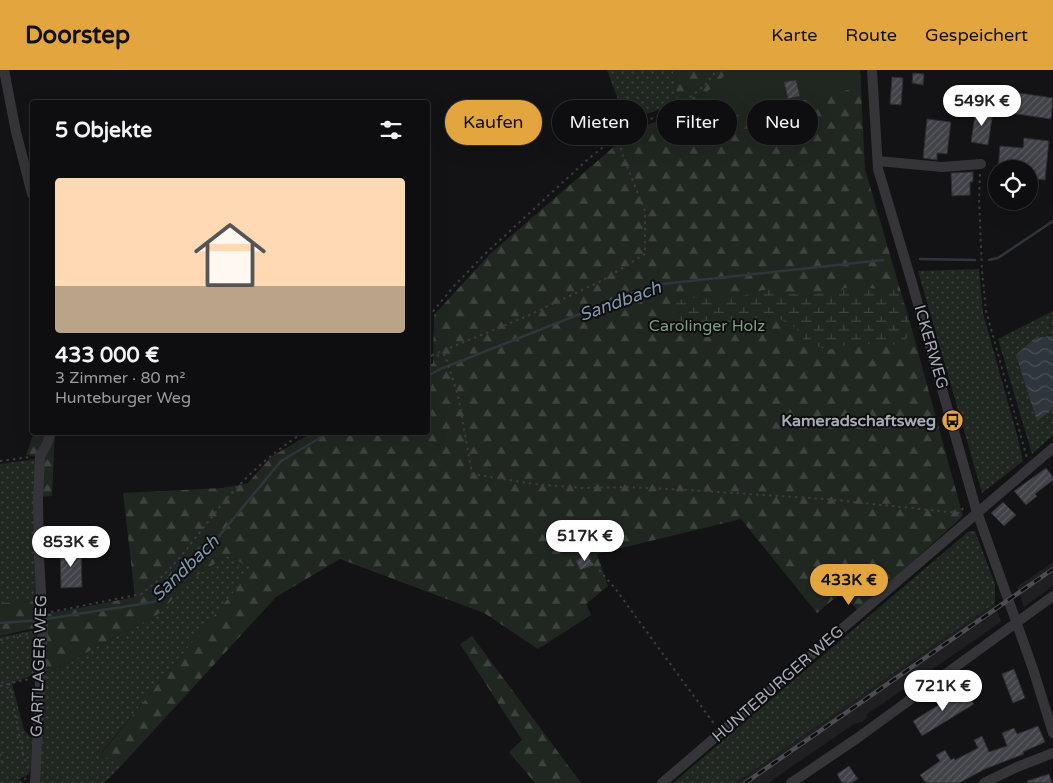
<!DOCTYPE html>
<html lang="de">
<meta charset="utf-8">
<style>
:root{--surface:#0e0e10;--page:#1c1c1e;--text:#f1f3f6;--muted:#9b9c9f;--line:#2e2e30;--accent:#e3a53d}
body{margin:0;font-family:"Varela Round",sans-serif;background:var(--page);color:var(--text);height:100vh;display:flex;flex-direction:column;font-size:19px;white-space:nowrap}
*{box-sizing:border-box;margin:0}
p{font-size:16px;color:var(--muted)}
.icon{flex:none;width:28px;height:28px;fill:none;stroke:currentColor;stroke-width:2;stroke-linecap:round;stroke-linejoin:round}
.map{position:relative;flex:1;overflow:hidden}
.details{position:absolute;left:30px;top:30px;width:400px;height:335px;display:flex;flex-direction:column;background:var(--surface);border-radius:5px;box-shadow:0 5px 20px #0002,0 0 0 1px var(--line)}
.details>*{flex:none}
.top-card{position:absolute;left:445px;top:30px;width:475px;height:45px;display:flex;gap:10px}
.tools{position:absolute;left:988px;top:90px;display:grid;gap:10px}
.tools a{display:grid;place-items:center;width:50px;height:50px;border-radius:50%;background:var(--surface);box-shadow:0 5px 20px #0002,0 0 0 1px var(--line);font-size:25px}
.price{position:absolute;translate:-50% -42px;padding:0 11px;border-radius:18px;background:#fff;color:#222;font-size:16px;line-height:32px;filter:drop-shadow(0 1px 2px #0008)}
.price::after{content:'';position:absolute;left:50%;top:30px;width:15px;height:11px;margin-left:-8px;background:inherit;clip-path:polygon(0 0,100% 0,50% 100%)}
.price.selected{background:var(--accent);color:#111}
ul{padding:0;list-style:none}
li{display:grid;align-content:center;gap:10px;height:265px;padding:0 25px}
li+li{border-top:1px solid var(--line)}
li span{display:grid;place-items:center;height:155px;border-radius:5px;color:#555}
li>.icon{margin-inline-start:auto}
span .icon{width:90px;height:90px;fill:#fffc;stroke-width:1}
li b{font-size:21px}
h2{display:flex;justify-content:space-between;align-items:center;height:60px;padding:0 25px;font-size:21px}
.pill{padding:0 18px;border-radius:22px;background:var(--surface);box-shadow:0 5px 20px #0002,0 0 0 1px var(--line);font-size:18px;line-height:45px}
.pill.selected{background:var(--accent);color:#111}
header{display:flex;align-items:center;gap:30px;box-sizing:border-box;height:70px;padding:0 25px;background:var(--accent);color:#111}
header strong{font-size:24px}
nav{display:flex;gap:28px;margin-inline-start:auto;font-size:18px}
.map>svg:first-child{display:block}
.built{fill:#1f1f22}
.grass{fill:url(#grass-dots)}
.forest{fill:url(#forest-firs)}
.wetland{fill:url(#wetland-marsh)}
.pitch{fill:#202720}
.water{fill:url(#water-waves)}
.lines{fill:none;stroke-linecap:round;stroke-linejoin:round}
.stream{stroke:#2e363c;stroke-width:2.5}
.building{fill:url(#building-hatch);stroke:#2d2d31}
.path{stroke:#3b3c40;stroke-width:2;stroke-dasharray:2.5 4;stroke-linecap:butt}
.minor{stroke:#353539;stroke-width:10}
.rail-casing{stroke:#4c4d52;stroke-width:4.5}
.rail{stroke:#0e0e10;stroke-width:2.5;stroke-dasharray:8;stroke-linecap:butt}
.labels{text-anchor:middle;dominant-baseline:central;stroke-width:4;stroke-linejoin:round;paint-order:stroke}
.park-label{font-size:16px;fill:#7e9e7f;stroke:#0e0e10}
.street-label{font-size:16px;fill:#a6abb4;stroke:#0e0e10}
.poi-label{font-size:16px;font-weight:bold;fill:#a6abb4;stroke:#0e0e10;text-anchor:end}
.water-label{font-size:18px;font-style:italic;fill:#7f99ad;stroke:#0e0e10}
</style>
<header>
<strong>Doorstep</strong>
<nav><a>Karte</a><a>Route</a><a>Gespeichert</a></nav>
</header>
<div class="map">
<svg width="1053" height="713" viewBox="0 0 1053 713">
<defs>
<pattern id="grass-dots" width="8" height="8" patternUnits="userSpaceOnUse" patternTransform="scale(1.25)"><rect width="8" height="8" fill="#202720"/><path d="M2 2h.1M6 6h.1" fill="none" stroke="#3d443e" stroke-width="1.8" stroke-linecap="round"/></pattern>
<pattern id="forest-firs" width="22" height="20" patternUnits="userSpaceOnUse" patternTransform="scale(1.25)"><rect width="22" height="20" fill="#202720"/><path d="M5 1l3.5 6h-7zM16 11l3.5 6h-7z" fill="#3d443e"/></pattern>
<pattern id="wetland-marsh" width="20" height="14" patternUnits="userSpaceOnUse" patternTransform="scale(1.25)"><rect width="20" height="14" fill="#202720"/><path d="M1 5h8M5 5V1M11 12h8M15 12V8" fill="none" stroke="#3d443e"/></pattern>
<pattern id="water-waves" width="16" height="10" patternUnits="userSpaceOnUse" patternTransform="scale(1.25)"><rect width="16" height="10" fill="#2e363c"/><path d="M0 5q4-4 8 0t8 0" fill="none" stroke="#495056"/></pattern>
<pattern id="building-hatch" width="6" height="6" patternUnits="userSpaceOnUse" patternTransform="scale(1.25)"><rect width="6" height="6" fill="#424348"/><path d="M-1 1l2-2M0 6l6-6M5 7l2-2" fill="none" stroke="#5a5b60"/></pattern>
</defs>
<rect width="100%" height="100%" fill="#131315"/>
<path class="built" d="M1053,492V516L1024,537L1017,517Z
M995,533L1001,552L866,645L868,647L862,652L854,654L768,713H735Z"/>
<path class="grass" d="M607,0H673L679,33L626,51Z
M979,199L983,243L1017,365L1023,391L982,423L918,201Z
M1053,241V365L1032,384L998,269Z
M36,389L38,531L0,533V394Z
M969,461H975L995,514V533L735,713H673Z
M227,486L254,498L101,683L121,696L104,713H39L45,605L160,543L188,511Z
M41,559L38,603L12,613L24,660L32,668L31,696L29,704L21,708L17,713H0V567Z"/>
<path class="forest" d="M673,0H860L865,99L912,260L963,446L858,541L842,522L817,543L741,449L597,484L608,516L586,534L591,545L538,579L484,543L340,489L276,527L121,696L101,684L253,498L227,486L188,511L160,543L45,605L47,544L135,527L123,423L222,418L248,413L272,386L312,363L428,362V296L433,293L434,245L489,185L632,61L680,42Z
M38,363H55L52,426L39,427L43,387L26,385L33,365Z
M37,531L39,557L0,566V533Z
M472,566L581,713H535L509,682L522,670L460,574Z"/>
<path class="wetland" d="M862,217L878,219L896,217L905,235L912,260L904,272L879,278L860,271L828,280L805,271L797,259L780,249H765L752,257L718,265L702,259L690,261L683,258L670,237L678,230L698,227H739L767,219L777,222L803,225L822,223L834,228L844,218Z"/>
<path class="pitch" d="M738,0H860L861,17L720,49L693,44L690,34L713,17L725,5Z"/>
<path class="water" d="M1053,266V339L1037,351L1016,285L1035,268Z"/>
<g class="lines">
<path class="stream" d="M920,189L975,190
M989,190L998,188L1053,151
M428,306L438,300L653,215L883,190
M46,549L154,532L205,483L281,391L330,362
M0,553L41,550"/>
</g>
<path class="building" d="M913,3L924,4L923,15L912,13Z
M892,7L903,8L901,35L890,34Z
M796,10L800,26L788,29L784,12Z
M1013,22L1053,28L1051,49L1010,43Z
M976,39L993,41L988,75L971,72Z
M927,49L951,52L947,84L937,83V90L923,88Z
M1024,68L1049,71L1045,110L1029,108V99H998L1000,76L1023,78Z
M973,102V112H970V125L952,126L951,103Z
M1046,398L1053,407V410L1035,424L1037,426L1026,435L1014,421Z
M1003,432L1016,445L1004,456L991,443Z
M60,478H81L82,517L61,518Z
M587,484L594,495L580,500L576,491Z
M1014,599L1025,628L1013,633L1002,604Z
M964,619L974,634L922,666L913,651Z
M1038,656L1045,672L1023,682L1024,684L985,699L959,713H926L920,705L940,691L936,685L945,680L951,690L954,688L955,690L978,678L974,670L982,666L989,682L1007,676L1002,663L1014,658L1017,664Z
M849,696L858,709L851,713H842L837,704Z
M1049,704L1052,713H1027V711Z"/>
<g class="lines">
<path class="path" d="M980,104L979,129L982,201L986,241L1027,388
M430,286L445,285L458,325L472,404L534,414L582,418L629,417L688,420L825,429L959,443L965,436
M430,286V245L454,216L486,183L587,90L617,66L643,52L676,39L705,15L717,0
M428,290L430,286L525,247L603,210L645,184V141L623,86L617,66
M0,391L30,387
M599,500L614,517L715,655
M51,542L141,524C175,500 197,464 223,433C248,404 272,383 304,362
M0,570L33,563
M9,613L24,689L26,691
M0,616L23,610L32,609
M0,684L2,692H0
M19,713L26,708"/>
<path class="minor" d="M4,0L16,62L32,124
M872,0L878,99L912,213L976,439L1033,599L1053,663
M878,91L942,97L981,94
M35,713L43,556L39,487L38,430L40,386L47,374L51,362
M662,713L1053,378
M791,713L856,669L1053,526
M984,713L1017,697L1053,683"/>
<defs>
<path id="rail" d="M745,713L1053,499"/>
</defs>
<use href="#rail" class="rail-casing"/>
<use href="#rail" class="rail"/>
</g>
<defs>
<symbol id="bus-disc" viewBox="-11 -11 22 22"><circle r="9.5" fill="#e3a53d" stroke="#0e0e10"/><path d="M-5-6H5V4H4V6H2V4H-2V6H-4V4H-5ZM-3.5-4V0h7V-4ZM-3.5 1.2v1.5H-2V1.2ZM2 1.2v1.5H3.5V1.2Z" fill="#111"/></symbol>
</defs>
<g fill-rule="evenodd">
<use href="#bus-disc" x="940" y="338" width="25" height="25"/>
</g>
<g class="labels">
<g class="park-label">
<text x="707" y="256">Carolinger Holz</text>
</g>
<g class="street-label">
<text transform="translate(931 277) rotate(74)">ICKERWEG</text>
<text transform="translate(39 596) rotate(-88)">GARTLAGER WEG</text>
<text transform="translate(778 614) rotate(-41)">HUNTEBURGER WEG</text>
</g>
<g class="poi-label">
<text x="936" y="351">Kameradschaftsweg</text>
</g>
<g class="water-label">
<text transform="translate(620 231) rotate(-20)">Sandbach</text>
<text transform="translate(185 498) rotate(-44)">Sandbach</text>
</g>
</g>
</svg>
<div class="tools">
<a><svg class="icon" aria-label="locate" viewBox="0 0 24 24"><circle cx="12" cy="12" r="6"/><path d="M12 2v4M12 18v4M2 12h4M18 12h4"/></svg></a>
</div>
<b class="price" style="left:982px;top:57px">549K €</b>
<b class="price" style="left:585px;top:492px">517K €</b>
<b class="price" style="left:71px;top:498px">853K €</b>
<b class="price selected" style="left:849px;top:536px">433K €</b>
<b class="price" style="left:943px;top:642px">721K €</b>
<div class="top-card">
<a class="pill selected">Kaufen</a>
<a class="pill">Mieten</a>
<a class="pill">Filter</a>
<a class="pill">Neu</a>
</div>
<section class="details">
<h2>5 Objekte<svg class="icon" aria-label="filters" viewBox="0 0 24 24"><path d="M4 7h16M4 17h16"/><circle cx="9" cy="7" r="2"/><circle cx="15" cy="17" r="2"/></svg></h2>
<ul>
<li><span style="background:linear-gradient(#ffd9b3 70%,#b9a48a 0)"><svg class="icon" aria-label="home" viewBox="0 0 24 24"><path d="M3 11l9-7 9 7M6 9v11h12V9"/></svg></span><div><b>433 000 €</b><p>3 Zimmer · 80 m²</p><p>Hunteburger Weg</p></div></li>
</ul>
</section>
</div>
